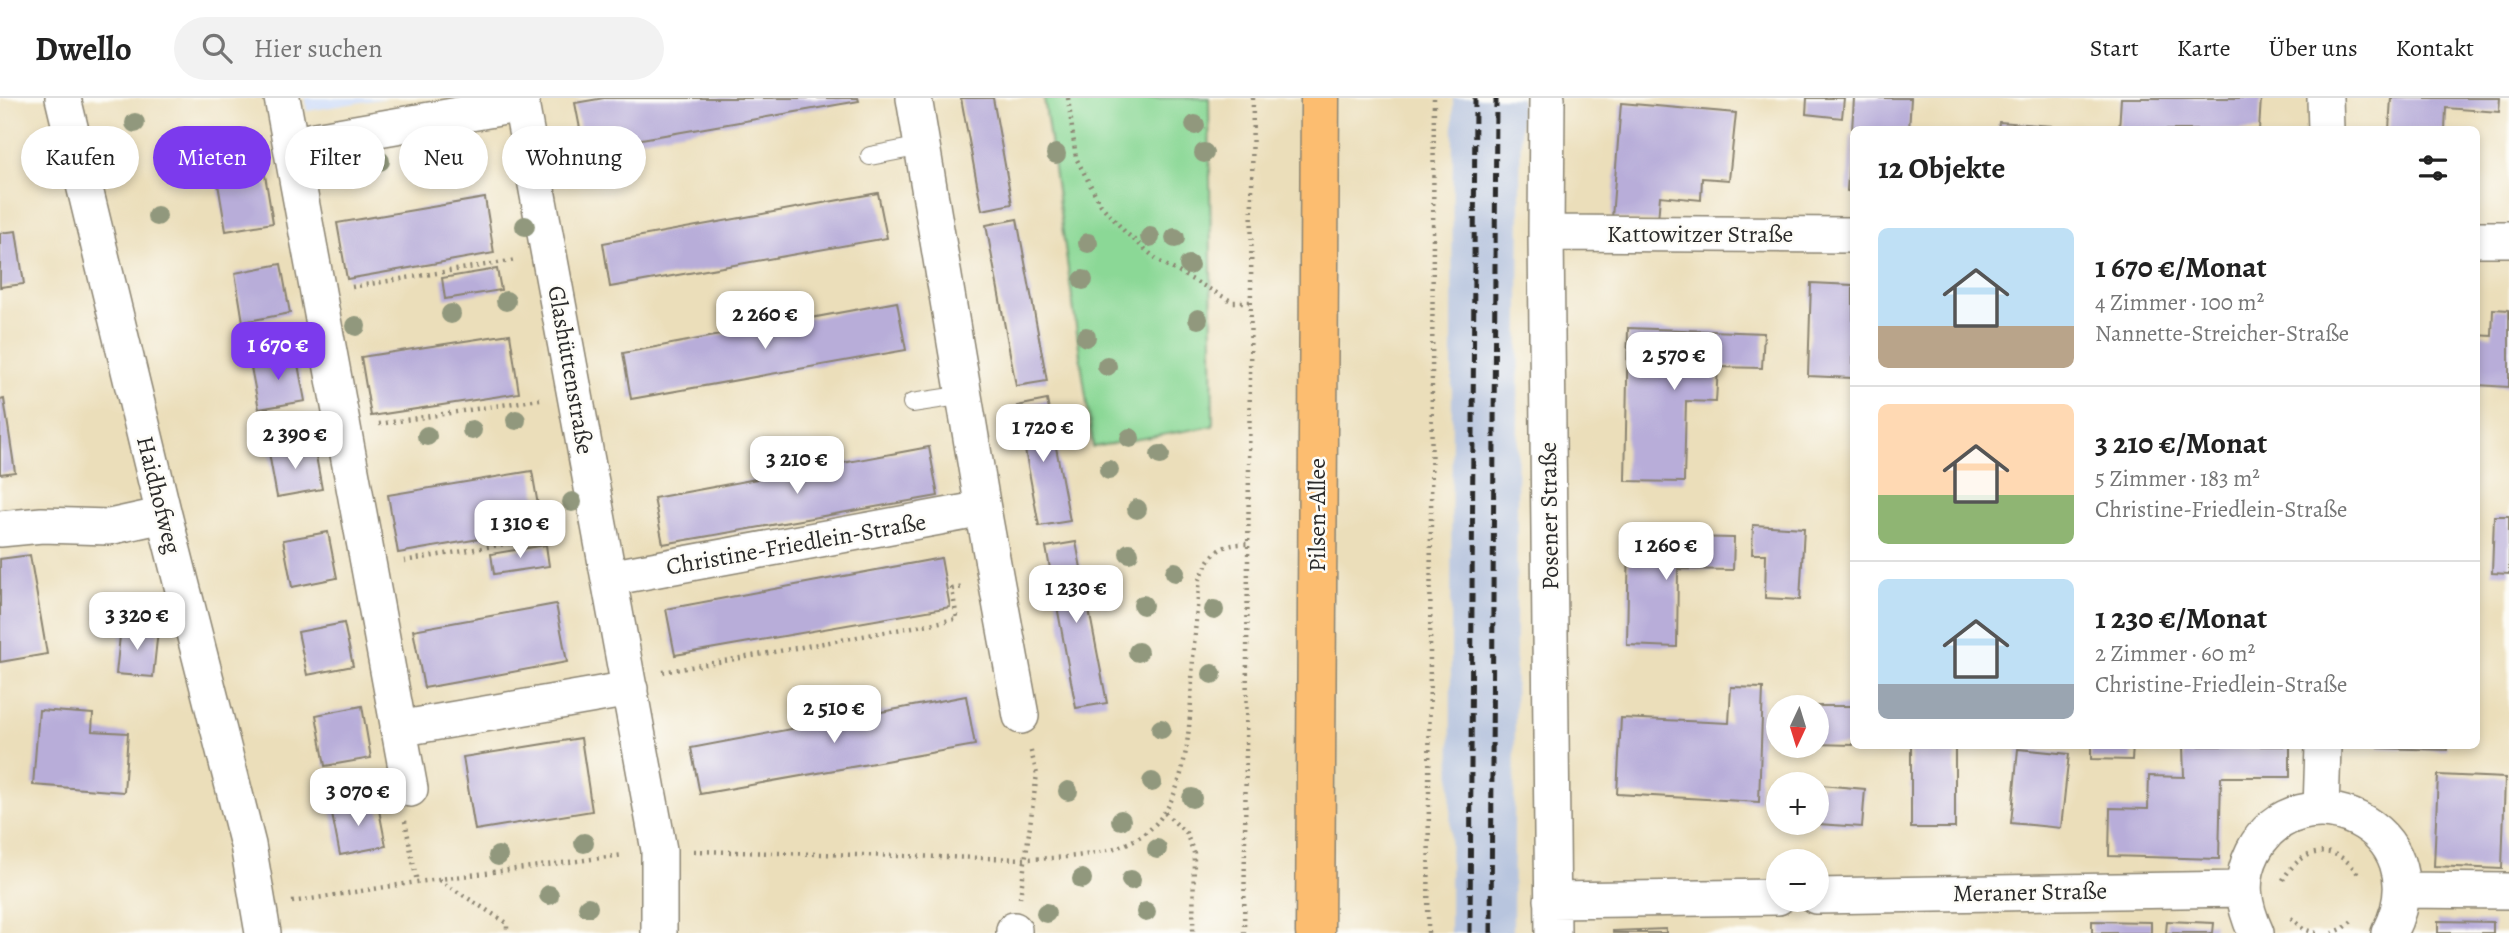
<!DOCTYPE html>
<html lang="de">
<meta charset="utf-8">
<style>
:root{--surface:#fff;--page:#f2f2f2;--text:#222;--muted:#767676;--line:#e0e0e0;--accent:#7c3aed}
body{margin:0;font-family:Alegreya,serif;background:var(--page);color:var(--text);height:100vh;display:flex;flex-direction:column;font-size:26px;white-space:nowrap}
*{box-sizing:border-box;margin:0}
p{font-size:23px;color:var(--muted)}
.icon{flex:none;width:38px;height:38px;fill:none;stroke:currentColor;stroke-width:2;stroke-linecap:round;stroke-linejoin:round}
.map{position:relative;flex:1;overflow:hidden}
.side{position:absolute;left:1850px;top:28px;width:630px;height:623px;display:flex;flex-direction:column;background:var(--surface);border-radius:10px;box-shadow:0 4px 10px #0003}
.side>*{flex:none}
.banner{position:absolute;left:21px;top:28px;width:665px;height:63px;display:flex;gap:14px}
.needle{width:46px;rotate:184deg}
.tools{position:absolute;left:1766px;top:597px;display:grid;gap:14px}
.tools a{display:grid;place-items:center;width:63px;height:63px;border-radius:50%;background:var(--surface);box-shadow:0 4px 10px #0003;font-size:35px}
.price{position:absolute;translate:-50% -60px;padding:0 16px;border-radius:14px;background:#fff;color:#222;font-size:23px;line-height:46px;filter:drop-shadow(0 2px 4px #0008)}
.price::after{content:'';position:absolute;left:50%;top:42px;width:21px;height:16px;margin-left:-10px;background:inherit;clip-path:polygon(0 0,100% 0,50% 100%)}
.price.current{background:var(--accent);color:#fff}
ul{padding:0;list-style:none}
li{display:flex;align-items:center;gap:21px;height:175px;padding:0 28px}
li+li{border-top:2px solid var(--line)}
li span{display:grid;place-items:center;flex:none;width:196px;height:140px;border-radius:10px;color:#555}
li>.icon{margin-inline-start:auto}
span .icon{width:84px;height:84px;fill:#fffc;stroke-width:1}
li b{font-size:30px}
h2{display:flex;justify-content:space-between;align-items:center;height:84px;padding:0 28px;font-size:30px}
.pill{padding:0 24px;border-radius:32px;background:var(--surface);box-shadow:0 4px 10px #0003;font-size:24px;line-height:63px}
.pill.current{background:var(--accent);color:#fff}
header{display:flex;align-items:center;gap:42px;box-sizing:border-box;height:98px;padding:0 35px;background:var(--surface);border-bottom:2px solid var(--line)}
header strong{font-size:33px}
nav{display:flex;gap:38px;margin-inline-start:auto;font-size:24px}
.search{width:490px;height:63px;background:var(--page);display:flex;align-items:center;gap:18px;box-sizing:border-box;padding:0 24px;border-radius:38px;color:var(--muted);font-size:26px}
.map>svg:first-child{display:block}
.built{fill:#ccdbf9}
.industrial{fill:#b8c5de}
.green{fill:#8bd896;stroke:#5b8260;stroke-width:2}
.building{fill:#b8add9}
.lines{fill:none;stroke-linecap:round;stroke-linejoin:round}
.service-casing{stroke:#8b8472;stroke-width:20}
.minor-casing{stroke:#8b8472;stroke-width:38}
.primary-casing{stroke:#8b8472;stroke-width:41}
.path{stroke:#8b8472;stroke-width:4.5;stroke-dasharray:2 5;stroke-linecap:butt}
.service{stroke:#fff;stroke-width:18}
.minor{stroke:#fff;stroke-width:35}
.primary{stroke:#fcbd6f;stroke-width:38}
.rail{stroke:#2b2b2b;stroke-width:5;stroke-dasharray:10 5;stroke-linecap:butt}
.tree{fill:#91987d}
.labels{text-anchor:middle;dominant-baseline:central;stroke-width:5;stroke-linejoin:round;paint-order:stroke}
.street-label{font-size:24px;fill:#2b2b2b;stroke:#fdfcf7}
</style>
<header>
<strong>Dwello</strong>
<div class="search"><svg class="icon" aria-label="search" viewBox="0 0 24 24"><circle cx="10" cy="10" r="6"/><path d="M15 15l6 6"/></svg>Hier suchen</div>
<nav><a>Start</a><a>Karte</a><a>Über uns</a><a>Kontakt</a></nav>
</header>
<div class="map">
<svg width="2509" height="835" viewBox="0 0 2509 835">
<rect width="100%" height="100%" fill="#fdfcf7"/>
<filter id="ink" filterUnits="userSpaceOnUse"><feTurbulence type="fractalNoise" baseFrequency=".0143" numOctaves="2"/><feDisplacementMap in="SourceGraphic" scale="14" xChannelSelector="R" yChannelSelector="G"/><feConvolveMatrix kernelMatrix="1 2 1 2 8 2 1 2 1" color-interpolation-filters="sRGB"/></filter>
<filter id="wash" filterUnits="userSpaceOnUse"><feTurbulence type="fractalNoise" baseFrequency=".00686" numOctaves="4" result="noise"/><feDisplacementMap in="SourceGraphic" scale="28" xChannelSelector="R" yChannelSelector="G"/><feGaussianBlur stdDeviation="1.57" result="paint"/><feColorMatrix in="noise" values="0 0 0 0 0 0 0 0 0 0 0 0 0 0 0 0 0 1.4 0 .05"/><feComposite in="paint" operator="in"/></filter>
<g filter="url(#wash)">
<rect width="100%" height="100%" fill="#ebdeba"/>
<path class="built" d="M305,0H387L307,13Z"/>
<path class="industrial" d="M1453,0H1521L1513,835H1450Z"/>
<path class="green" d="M1044,0H1209L1213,328L1093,349Z"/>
<g id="blocks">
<path class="building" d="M604,0H858L859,3L584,51L575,5Z
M961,0H993L1012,106L982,112Z
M1807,0H1844L1842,20L1806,16Z
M1854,0H1911L1909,32H1852Z
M2121,0H2261L2259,32H2119Z
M2391,0H2500L2499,14L2446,10L2445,32H2389Z
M1621,5L1736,15L1729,82L1702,80L1701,102L1660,98L1658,123L1612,120Z
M1999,24L2052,28L2051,32H1998Z
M1851,36H1853V94L1847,93Z
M265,77L273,125L226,133L218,86Z
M878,95L887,140L610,189L603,145Z
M485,100L494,155L347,181L337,125Z
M1017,121L1047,283L1016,288L986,127Z
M16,133L24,186L0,189V135Z
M281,166L290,215L243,224L235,175Z
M497,171L501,192L445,201L442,180Z
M1811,185L1853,187V280L1808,278Z
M897,204L906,252L631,301L623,255Z
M2493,211L2509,212V289L2476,287V237L2492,238Z
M1628,230L1764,235L1762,270L1718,269L1716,304L1686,303L1684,384L1625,383Z
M510,236L519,295L371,318L361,259Z
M296,256L305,303L259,311L250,264Z
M4,301L15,374L0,376V302Z
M1047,302L1070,423L1039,428L1017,308Z
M314,347L322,391L277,399L269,355Z
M929,349L938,398L663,446L654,400Z
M532,373L542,430L398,455L388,397Z
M2494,418H2509V476L2492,475Z
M1753,427L1804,430L1800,502L1765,500L1766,456H1752Z
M328,434L337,480L292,489L283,442Z
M1629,438L1734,440L1733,472L1678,471L1677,549L1627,547Z
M1076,444L1107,605L1076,610L1046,449Z
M546,447L549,468L494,476L491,456Z
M30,457L47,556L0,564V461Z
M941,460L950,509L675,557L666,511Z
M556,506L567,564L424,590L413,532Z
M344,525L353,568L307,577L298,534Z
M121,528L158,532L153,579L116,576Z
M1731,589L1763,590L1759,704L1617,696L1621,620L1729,625Z
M966,598L975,647L700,696L691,650Z
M362,608L371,660L325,668L316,617Z
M1816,608H1853V647L1816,646Z
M39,612L93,616L92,633L128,635L124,694L33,687Z
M581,640L592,713L475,732L463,659Z
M1911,648H1955V730H1911Z
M2091,648H2133L2132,662L2091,661Z
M2183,648H2290V679H2221L2219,761L2109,758L2110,710L2148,711L2149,678L2184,679Z
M2379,648H2447V652L2379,650Z
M2018,651L2069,656L2061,730L2011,725Z
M2438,677L2505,680L2502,771L2434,768Z
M1821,687L1865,691L1862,729L1818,726Z
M377,702L386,748L340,757L331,711Z
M2092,823L2151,824V835H2092Z
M2167,823L2214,825L2213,835H2166Z
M2438,823L2493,824V835H2438Z
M1666,831V835H1613V833Z"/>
</g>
</g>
<g filter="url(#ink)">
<use href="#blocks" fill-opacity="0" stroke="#8b8472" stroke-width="2"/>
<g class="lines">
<defs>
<path id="service" d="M870,58L922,48
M912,305L965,297"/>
<path id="minor" d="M63,0L164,417L248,747L263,835
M282,0L410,691
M520,0L659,752V835
M914,0L983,411L1021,618
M1547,0L1546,135L1553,835
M2325,0L2326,32
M292,46L522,6
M1546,135L1853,137
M2476,141H2509
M0,431L42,427L109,429L164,417
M609,480L983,411
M398,631L630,591
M2321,712L2323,648
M2402,792L2509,793
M1816,798L2243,791
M1552,802L1778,799
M1014,835V832
M2256,835C2243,807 2239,782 2253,754C2297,666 2444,728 2389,835"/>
<path id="primary" d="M1315,835L1320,0"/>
</defs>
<use href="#service" class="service-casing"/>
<use href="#minor" class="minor-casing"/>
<use href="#primary" class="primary-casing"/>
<path class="path" d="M1068,0L1076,60L1101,107L1125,134L1160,164L1233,204H1253
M352,189L516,162
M379,326L540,301
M404,463L564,436
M663,574L957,521L952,491L964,489
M1165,715L1186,735L1194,755L1193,835
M405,723L417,784
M694,753L1026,761C1065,760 1118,758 1149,732C1192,696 1190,612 1193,561C1195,534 1197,507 1200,481C1211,454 1220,445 1250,446
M439,782L507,825V835
M2283,782C2302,747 2339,744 2360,779
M1020,800L1037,676L1030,650
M292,804L417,784L623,757
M2291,820L2303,831L2316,835
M1244,835L1253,0
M1428,835L1434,0
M2332,835L2344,830L2354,821"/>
<use href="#service" class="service"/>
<use href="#minor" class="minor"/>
<use href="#primary" class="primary"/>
<path class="rail" d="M1470,835L1475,0
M1491,835L1496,0"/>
</g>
<g class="tree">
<circle cx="135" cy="25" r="10"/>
<circle cx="1195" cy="27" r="10"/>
<circle cx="462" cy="48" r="10"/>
<circle cx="422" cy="55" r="10"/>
<circle cx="1204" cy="55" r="10"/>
<circle cx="1056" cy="56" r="10"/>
<circle cx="380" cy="63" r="10"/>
<circle cx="339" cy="74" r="10"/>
<circle cx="157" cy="118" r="10"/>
<circle cx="525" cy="128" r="10"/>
<circle cx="1150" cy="139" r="10"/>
<circle cx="1175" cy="140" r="10"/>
<circle cx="1088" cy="145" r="10"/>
<circle cx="1189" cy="167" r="10"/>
<circle cx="1083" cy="182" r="10"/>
<circle cx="506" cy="203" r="10"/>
<circle cx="451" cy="216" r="10"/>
<circle cx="1198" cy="221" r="10"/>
<circle cx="356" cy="228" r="10"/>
<circle cx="1086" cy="239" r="10"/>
<circle cx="1107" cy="268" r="10"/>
<circle cx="516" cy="322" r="10"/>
<circle cx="472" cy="332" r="10"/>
<circle cx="427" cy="338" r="10"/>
<circle cx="1130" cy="340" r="10"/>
<circle cx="1160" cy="357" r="10"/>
<circle cx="1109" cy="372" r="10"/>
<circle cx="572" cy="404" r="10"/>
<circle cx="1137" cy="411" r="10"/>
<circle cx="1129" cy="455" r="10"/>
<circle cx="1175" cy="474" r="10"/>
<circle cx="1143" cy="507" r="10"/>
<circle cx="1214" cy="512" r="10"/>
<circle cx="1138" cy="554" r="10"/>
<circle cx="1212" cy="576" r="10"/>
<circle cx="1161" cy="631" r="10"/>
<circle cx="1152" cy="684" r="10"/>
<circle cx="1068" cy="693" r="10"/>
<circle cx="1192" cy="700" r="10"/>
<circle cx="1121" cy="722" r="10"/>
<circle cx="584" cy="745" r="10"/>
<circle cx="1157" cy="751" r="10"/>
<circle cx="498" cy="758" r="10"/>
<circle cx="1082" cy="781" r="10"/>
<circle cx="1131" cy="782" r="10"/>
<circle cx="549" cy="797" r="10"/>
<circle cx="588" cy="809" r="10"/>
<circle cx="1146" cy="814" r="10"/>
<circle cx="1046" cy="815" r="10"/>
</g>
</g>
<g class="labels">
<g class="street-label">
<text x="1700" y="136">Kattowitzer Straße</text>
<text transform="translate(571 272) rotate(80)">Glashüttenstraße</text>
<text transform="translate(159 397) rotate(76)">Haidhofweg</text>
<text transform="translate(1317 417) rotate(-90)">Pilsen-Allee</text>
<text transform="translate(1549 418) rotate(-91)">Posener Straße</text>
<text transform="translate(796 446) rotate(-10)">Christine-Friedlein-Straße</text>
<text transform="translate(2030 794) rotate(-1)">Meraner Straße</text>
</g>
</g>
</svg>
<div class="tools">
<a><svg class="needle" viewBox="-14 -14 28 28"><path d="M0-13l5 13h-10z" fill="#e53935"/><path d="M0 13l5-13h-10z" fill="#767676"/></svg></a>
<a>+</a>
<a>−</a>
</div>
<b class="price" style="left:765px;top:253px">2 260 €</b>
<b class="price current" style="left:278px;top:284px">1 670 €</b>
<b class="price" style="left:1674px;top:294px">2 570 €</b>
<b class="price" style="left:1043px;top:366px">1 720 €</b>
<b class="price" style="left:295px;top:373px">2 390 €</b>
<b class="price" style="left:797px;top:398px">3 210 €</b>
<b class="price" style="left:520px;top:462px">1 310 €</b>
<b class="price" style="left:1666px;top:484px">1 260 €</b>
<b class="price" style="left:1076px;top:527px">1 230 €</b>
<b class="price" style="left:137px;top:554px">3 320 €</b>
<b class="price" style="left:834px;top:647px">2 510 €</b>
<b class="price" style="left:358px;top:730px">3 070 €</b>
<div class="banner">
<a class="pill">Kaufen</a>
<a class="pill current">Mieten</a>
<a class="pill">Filter</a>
<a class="pill">Neu</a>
<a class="pill">Wohnung</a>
</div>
<section class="side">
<h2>12 Objekte<svg class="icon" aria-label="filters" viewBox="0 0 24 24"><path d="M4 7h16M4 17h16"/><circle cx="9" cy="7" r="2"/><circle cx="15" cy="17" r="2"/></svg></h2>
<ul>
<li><span style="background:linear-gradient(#bfe0f5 70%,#b9a48a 0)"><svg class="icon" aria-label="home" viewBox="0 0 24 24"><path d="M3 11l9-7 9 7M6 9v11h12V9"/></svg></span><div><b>1 670 €/Monat</b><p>4 Zimmer · 100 m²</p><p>Nannette-Streicher-Straße</p></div></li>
<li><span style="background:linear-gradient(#ffd9b3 65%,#8fb573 0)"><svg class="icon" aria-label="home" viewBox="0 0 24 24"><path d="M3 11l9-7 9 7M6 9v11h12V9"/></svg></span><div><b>3 210 €/Monat</b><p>5 Zimmer · 183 m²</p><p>Christine-Friedlein-Straße</p></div></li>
<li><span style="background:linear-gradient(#bfe0f5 75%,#9aa5b1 0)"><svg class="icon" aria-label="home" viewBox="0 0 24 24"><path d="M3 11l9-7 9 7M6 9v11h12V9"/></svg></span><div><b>1 230 €/Monat</b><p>2 Zimmer · 60 m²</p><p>Christine-Friedlein-Straße</p></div></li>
</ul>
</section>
</div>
